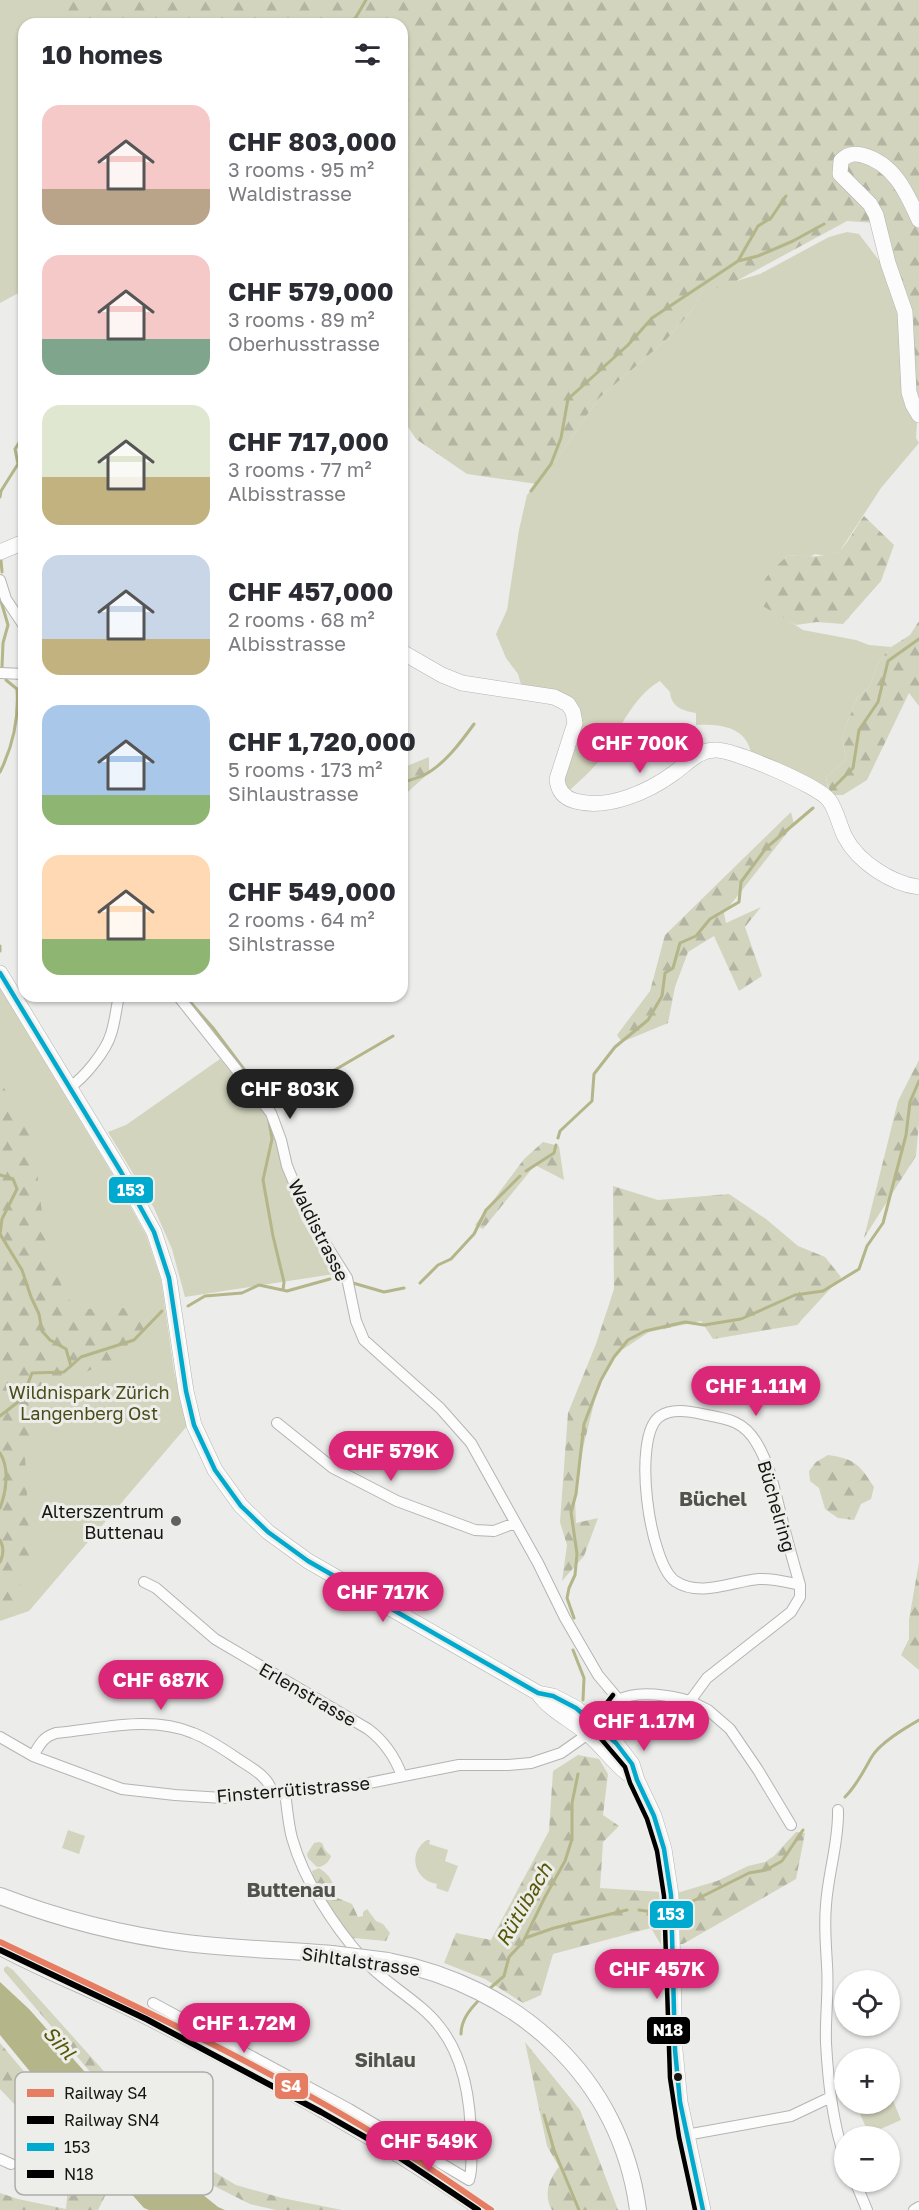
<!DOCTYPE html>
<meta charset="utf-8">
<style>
:root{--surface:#fff;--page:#f7f7f7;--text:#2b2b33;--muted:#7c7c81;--accent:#db2777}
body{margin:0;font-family:"Golos Text",sans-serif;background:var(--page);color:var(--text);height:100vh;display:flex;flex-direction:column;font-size:22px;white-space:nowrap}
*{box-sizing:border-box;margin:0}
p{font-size:20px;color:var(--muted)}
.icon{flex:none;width:33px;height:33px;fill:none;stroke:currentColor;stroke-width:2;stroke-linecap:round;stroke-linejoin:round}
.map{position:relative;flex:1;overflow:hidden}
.details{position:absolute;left:18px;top:18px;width:390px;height:984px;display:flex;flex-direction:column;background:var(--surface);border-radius:18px;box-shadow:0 2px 4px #0004}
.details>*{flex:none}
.controls{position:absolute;left:834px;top:1970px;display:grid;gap:12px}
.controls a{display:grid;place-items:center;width:66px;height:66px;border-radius:50%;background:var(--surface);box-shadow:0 2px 4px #0004;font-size:30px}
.price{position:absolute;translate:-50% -51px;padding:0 14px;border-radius:21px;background:var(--accent);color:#fff;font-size:20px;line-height:39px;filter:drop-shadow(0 2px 3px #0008)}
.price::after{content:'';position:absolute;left:50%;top:36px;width:18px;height:14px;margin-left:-9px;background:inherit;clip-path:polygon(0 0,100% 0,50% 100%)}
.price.current{background:#222;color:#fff}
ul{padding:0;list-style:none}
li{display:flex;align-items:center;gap:18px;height:150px;padding:0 24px}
li span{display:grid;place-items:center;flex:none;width:168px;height:120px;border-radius:18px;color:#555}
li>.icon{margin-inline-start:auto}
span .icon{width:72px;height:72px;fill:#fffc;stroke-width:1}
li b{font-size:26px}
h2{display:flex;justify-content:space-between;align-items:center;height:72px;padding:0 24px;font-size:26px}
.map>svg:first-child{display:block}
.green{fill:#d2d4bd}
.forest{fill:url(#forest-firs)}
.water{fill:#b4b588}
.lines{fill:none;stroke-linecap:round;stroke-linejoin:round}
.stream{stroke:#b4b588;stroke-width:3}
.street-casing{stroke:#b4b4b3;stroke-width:12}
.secondary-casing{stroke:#b4b4b3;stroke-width:16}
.primary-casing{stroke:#b4b4b3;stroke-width:18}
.street{stroke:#fcfcfc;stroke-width:10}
.secondary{stroke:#fcfcfc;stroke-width:15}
.primary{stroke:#fcfcfc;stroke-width:16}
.primary-bridge-casing{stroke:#b4b4b3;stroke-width:18;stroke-linecap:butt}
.primary-bridge{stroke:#fcfcfc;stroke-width:16}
.bus-1-casing{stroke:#edede9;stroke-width:9}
.bus-2-casing{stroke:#edede9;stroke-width:9}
.bus-1{stroke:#00a9ce;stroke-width:4.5}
.bus-2{stroke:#000;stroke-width:4.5}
.rail-1-casing{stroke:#edede9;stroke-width:10}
.rail-2-casing{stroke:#edede9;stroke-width:10}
.rail-1{stroke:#e67d63;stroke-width:6}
.rail-2{stroke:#000;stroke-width:6}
.poi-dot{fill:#60605f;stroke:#edede9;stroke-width:2}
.bus-dot{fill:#151514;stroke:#edede9;stroke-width:2}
.labels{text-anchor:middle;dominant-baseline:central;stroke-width:6;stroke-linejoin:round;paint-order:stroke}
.street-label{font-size:18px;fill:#151514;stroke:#edede9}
.park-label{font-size:18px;fill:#4b4c1a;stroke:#edede9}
.poi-label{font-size:18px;fill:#151514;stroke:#edede9;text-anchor:end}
.neighbourhood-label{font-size:20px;font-weight:bold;fill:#51514d;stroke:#edede9}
.water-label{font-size:20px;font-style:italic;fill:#555604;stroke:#edede9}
.key{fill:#edede9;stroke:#acaca9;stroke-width:1.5}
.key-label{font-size:16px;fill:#151514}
.line-badge{stroke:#edede9;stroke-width:2}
.badge-label{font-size:16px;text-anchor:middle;font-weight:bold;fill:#fff}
</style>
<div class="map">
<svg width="919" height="2210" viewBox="0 0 919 2210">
<defs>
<pattern id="forest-firs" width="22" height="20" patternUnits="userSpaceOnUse" patternTransform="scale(1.5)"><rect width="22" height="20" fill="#d2d4bd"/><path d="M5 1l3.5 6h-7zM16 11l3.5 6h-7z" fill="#b3b5a2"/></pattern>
</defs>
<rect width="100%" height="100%" fill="#ececea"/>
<path class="green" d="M0,0H201L207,24H24V290L0,303Z
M847,232L859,234L884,267L898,301L908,410L917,423L916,438L919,443L881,488L840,551L826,556L815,554L810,557L788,555L780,563L759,604L783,617L803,630L856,640L869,645L891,647L879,661L870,686L857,698L842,736L846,760L826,777L828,788L751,754C747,726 718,724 696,725V713C682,711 671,706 670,692L660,681C631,698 620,731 601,758C592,771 579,781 568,792L562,783L580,711L522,688L518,674L506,658L496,634L507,610L519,530L527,495L559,456L598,399L666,340L692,310L702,291L760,274L829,237Z
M0,988L113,1175L146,1235L161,1280L174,1371L187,1426L29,1611L0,1621Z
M220,1059L269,1117L283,1165L301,1219L334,1274L185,1297L172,1249L154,1208L108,1132L126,1125Z
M68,1830L85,1836L79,1854L62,1848Z
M427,1840H430L429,1844L448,1850L445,1861L458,1866L448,1892L436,1888L437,1884C414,1880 407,1853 427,1840Z
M890,2093L901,2120L869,2134L855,2103H890Z"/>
<path class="forest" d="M63,0H919V402L914,390L910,312L875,223L847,221L729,285L702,291L692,310L666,340L598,399L559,456L537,484L467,474L416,439L402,418V24H69L63,14Z
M864,516L894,545L881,581L843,624L817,622L796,625L759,604C756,582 774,569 788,555C805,557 825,558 839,551C846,547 858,523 864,516Z
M919,621V706L909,693L867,780L843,795H830L826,777L846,760L842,736L857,698L870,686L879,661L891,647L910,635Z
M429,757V773L402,797V768Z
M791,812L794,824L724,913L726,923L761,907L745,927L762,976L739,991L714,936L688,952L675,987L668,1023L622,1042L617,1035L650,991L665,935Z
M919,1060V1122L916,1156L864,1238L898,1101Z
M0,1083L15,1103L34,1146L46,1246L66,1297L82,1310L104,1307L137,1309L148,1318L147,1334L139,1348L88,1371L39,1408L25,1456L30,1553L13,1604L0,1611Z
M543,1142L559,1146L564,1180L535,1165L483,1229L475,1225L524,1159Z
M613,1186L658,1200L729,1194L766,1219L798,1246L825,1257L841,1277L797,1325L713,1339L701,1321L649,1332L616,1354L600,1379L578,1468L575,1499L576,1523L598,1518L584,1556L562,1581L567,1545L560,1522L568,1413L596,1344L614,1289Z
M828,1455C855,1459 859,1464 874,1487L871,1499L861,1504L854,1520L838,1518L825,1509L819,1488L810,1481L809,1471L816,1462Z
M919,1562V1670L901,1655L909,1639V1620Z
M578,1755L599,1759L608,1774L603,1815L619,1826L603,1842L600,1888L677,1893L717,1881L748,1866L765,1862L774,1856L796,1832L805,1833L796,1879L683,1944L661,1945L651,1928L553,1954L541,1995L523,2003L485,1979L444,1963L456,1933L491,1940L549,1831L553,1771Z
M319,1842L322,1843L325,1850L331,1856C329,1862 324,1867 317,1867L308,1858L307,1854L314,1843Z
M319,1868C330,1875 335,1883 335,1897L352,1904L358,1917L363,1916V1912L367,1909L376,1921L383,1924L390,1933L386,1941L353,1938L336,1926L334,1912L314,1885L312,1871Z
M7,1966L13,1970L119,2088L189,2157L236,2185L282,2198L342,2210H276L250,2204L168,2163L4,1971V1968Z
M525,2042L580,2110L618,2210H552C543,2195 549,2179 559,2167L547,2146Z
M0,2043L103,2165L112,2182L98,2210H0V2193L18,2199L66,2209L70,2163L0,2089Z"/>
<path class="water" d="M0,1982L29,2009L170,2168L218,2207L225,2210H149L144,2208L118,2179L0,2035Z"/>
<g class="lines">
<path class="stream" d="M352,24L366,0
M738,261L758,226L771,218L786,196
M531,491L551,464L561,438L568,399L628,345L652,318L738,261L758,256L793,241L824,224
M0,497L1,491L18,464L15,449L24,435
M1,560L2,572
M1,601L8,625L3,643L2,667
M0,772C13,746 19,718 17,689L6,680
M402,783C409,780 418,778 424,775C444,765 461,742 474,724
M831,790L853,768L859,730L878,702L888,661L919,639
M0,946V951
M185,996L213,1028L252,1080L273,1102L285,1099L393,1036
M269,1121L272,1139L263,1180L273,1236L284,1282L283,1290
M558,1138L560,1131L592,1101L594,1074L615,1047L648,1020L662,996L665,973L673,968L680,943L696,936L710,919L739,902L741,882L766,848L813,808
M526,1171L554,1153L556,1145
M0,1175L13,1179L17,1189L2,1219L0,1234L22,1270L31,1297L39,1314L42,1331L50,1340L66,1349L71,1366
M353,1283L384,1292L404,1288
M420,1283L438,1265L451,1259L474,1234L486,1210L520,1176
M188,1306L205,1296L242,1293L259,1285L287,1291L330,1279
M0,1416L22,1399L32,1373L64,1372L81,1357L134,1340L162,1311
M0,1453C10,1468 6,1493 0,1508
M0,1540C4,1547 4,1554 0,1562
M574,1618L567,1598L569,1588L575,1575L577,1554L571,1512L576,1494L584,1424L601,1380L614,1357L628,1340L645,1331L685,1322L704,1325L741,1319L795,1295L823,1291L859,1269L867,1246L883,1223L906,1135L910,1102L919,1081
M573,1650L584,1678L583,1700
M845,1797C857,1785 863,1772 871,1758C879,1743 905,1728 919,1720
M689,1903L749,1873L766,1870L782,1861L803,1830
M639,1910L653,1912
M525,1938L554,1928L627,1910
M488,1990L504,1976L509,1957L523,1942L545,1897L565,1861L572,1839V1803L578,1774
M461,2034C461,2020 470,2009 480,1999
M544,2115L554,2150L579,2210"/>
<defs>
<path id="street" d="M0,580L6,599L24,626
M0,673L24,674
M178,996L271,1113L281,1140L287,1166L308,1216L347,1278L356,1321L364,1340L440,1408L471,1443L538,1563L565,1618L598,1675L619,1700
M70,1087C84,1078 106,1051 111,1034C115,1022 116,1009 119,996
M277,1423L333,1468L397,1501L475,1530L494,1531L515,1523
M144,1582L156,1588L215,1639L368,1729C384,1741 395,1757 402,1776
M690,1701L708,1710L730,1729L758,1770L791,1825
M598,1726C605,1718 611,1705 619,1700C637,1689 672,1696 690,1701L707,1678L791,1612L800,1597V1585C793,1561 786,1536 780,1511C774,1487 769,1463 756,1442C744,1422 729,1419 707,1415C692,1412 672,1407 659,1417C632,1438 649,1562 675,1581C700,1598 733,1581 759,1579C773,1578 786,1582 800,1585
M0,1737L33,1756L122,1789L175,1795L223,1798L359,1785L459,1765H508L531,1763L561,1753L588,1734
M33,1756C40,1744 43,1737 56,1733C101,1729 150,1715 193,1733C211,1740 226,1751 241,1761C253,1769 270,1778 272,1793
M838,1810C839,1842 828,1873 826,1905C824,1926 826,1945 827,1965C829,1991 825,2017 826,2043C828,2080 832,2121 844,2155
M0,1950C47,1975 97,1994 144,2018C259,2076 373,2137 479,2210
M153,2003L349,2109L469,2180C473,2168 471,2156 471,2143C471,2103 465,2058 439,2026C421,2002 385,1984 363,1959C334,1926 304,1881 292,1838C288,1823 287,1807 285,1792
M686,2135L791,2116L831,2097
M0,2159L11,2164
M855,2181L867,2210
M914,2210L919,2207"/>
<path id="secondary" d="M919,220C907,193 894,163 862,155C853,153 847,154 841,161L840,174L870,204L876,215L888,263L905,312L909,392L913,405L919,415
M0,552L24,542
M402,652L442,675L462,683L554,697L568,704L573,712L575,723L557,779C558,791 564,798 575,801C608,810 648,792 674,773C688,763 699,749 717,750C736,751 817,785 829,800C837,811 839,825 845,837C858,862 892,884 919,887
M0,973L121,1172L154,1232L169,1278L186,1391L194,1425L215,1470L241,1506L268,1532L308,1561L538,1693C550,1711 572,1720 589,1735C605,1749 618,1769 637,1780
M538,1693L553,1696L576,1708L616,1743L632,1764L637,1780L654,1816L664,1849L671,1895L675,2050L680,2102L703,2210"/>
<path id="primary" d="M0,1896C60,1919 123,1935 186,1943C235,1949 284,1950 332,1954
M388,1961C517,1986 620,2076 638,2210"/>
</defs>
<use href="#street" class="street-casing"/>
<use href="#secondary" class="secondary-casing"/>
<use href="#primary" class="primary-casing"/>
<use href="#street" class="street"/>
<use href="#secondary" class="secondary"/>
<use href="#primary" class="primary"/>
<defs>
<path id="primary-bridge" d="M332,1954L388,1961"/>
</defs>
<use href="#primary-bridge" class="primary-bridge-casing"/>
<use href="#primary-bridge" class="primary-bridge"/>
<defs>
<path id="bus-1" d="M0,973L121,1172L154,1232L169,1278L186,1391L194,1425L215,1470L241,1506L268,1532L308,1561L538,1693L553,1696L576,1708L616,1743L632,1764L637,1780L654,1816L664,1849L671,1895L675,2050L680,2102L703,2210"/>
<path id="bus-2" d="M613,1695L592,1722L591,1727L625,1767L630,1783L647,1819L657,1851L664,1896L670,2078L679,2137L695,2210"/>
</defs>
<use href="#bus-1" class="bus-1-casing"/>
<use href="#bus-2" class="bus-2-casing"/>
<use href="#bus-1" class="bus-1"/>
<use href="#bus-2" class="bus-2"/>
<defs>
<path id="rail-1" d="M0,1942C134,2005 270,2068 396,2147C429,2167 460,2189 491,2210"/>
<path id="rail-2" d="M0,1950L146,2019L321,2112L393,2153L478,2210"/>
</defs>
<use href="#rail-1" class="rail-1-casing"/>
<use href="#rail-2" class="rail-2-casing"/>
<use href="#rail-1" class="rail-1"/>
<use href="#rail-2" class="rail-2"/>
</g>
<circle class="poi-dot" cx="176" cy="1521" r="6"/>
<circle class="bus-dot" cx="678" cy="2077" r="5"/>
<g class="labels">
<g class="street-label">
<text transform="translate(319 1230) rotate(63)">Waldistrasse</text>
<text transform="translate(777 1506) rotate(74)">Büchelring</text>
<text transform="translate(308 1694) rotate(30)">Erlenstrasse</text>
<text transform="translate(293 1789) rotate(-5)">Finsterrütistrasse</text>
<text transform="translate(361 1961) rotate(8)">Sihltalstrasse</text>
</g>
<g class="park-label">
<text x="89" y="1392">Wildnispark Zürich<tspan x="89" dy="21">Langenberg Ost</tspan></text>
</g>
<g class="poi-label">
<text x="164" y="1511">Alterszentrum<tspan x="164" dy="21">Buttenau</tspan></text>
</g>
<g class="neighbourhood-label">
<text x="713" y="1498">Büchel</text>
<text x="291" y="1889">Buttenau</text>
<text x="385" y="2059">Sihlau</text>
</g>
<g class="water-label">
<text transform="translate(523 1904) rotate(-60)">Rütlibach</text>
<text transform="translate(60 2042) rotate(48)">Sihl</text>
</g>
</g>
<rect x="15" y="2072" width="198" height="123" rx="9" class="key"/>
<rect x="27" y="2089" width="27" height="8" fill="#e67d63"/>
<rect x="27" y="2116" width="27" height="8" fill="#000"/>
<rect x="27" y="2143" width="27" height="8" fill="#00a9ce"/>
<rect x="27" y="2170" width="27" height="8" fill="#000"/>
<g class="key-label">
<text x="64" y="2099">Railway S4</text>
<text x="64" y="2126">Railway SN4</text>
<text x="64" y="2153">153</text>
<text x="64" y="2180">N18</text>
</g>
<g class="line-badge">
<rect x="108" y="1176" width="46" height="28" rx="6" fill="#00a9ce"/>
<rect x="649" y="1900" width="45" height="29" rx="6" fill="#00a9ce"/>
<rect x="646" y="2016" width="45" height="29" rx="6" fill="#000"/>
<rect x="274" y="2072" width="35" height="28" rx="6" fill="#e67d63"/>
</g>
<g class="badge-label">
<text x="131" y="1196">153</text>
<text x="671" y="1920">153</text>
<text x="668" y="2036">N18</text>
<text x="291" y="2092">S4</text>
</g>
</svg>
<div class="controls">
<a><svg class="icon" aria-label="locate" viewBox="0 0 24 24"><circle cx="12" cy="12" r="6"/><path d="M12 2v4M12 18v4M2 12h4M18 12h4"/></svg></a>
<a>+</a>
<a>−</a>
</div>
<b class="price" style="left:640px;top:774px">CHF 700K</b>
<b class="price current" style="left:290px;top:1120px">CHF 803K</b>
<b class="price" style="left:756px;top:1417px">CHF 1.11M</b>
<b class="price" style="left:391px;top:1482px">CHF 579K</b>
<b class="price" style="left:383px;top:1623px">CHF 717K</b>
<b class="price" style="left:161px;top:1711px">CHF 687K</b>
<b class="price" style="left:644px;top:1752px">CHF 1.17M</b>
<b class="price" style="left:657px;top:2000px">CHF 457K</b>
<b class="price" style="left:244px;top:2054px">CHF 1.72M</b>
<b class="price" style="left:429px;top:2172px">CHF 549K</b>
<section class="details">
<h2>10 homes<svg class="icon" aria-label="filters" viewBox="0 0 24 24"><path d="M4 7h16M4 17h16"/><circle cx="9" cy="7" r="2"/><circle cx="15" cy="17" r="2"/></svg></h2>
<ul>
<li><span style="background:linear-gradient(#f6c9c9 70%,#b9a48a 0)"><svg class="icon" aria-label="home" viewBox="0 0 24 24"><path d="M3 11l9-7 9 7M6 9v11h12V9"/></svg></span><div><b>CHF 803,000</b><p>3 rooms · 95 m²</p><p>Waldistrasse</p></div></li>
<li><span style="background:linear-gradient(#f6c9c9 70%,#7fa58c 0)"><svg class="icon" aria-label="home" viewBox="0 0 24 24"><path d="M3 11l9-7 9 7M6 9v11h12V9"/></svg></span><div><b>CHF 579,000</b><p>3 rooms · 89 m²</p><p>Oberhusstrasse</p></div></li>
<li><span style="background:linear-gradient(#dfe7d0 60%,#c2b280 0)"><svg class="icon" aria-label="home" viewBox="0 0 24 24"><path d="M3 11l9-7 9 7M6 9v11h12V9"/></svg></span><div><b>CHF 717,000</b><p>3 rooms · 77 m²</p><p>Albisstrasse</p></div></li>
<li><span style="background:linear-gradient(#c9d6e8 70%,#c2b280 0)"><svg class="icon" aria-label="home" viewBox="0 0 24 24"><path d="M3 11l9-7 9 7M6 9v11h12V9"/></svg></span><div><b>CHF 457,000</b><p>2 rooms · 68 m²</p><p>Albisstrasse</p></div></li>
<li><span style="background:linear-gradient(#a9c7e8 75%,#8fb573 0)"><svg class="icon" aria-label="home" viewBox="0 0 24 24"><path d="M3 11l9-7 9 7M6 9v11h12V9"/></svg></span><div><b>CHF 1,720,000</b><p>5 rooms · 173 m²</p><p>Sihlaustrasse</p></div></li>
<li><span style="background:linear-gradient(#ffd9b3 70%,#8fb573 0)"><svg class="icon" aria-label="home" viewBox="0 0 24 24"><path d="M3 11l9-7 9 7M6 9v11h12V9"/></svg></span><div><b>CHF 549,000</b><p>2 rooms · 64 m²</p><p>Sihlstrasse</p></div></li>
</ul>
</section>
</div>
